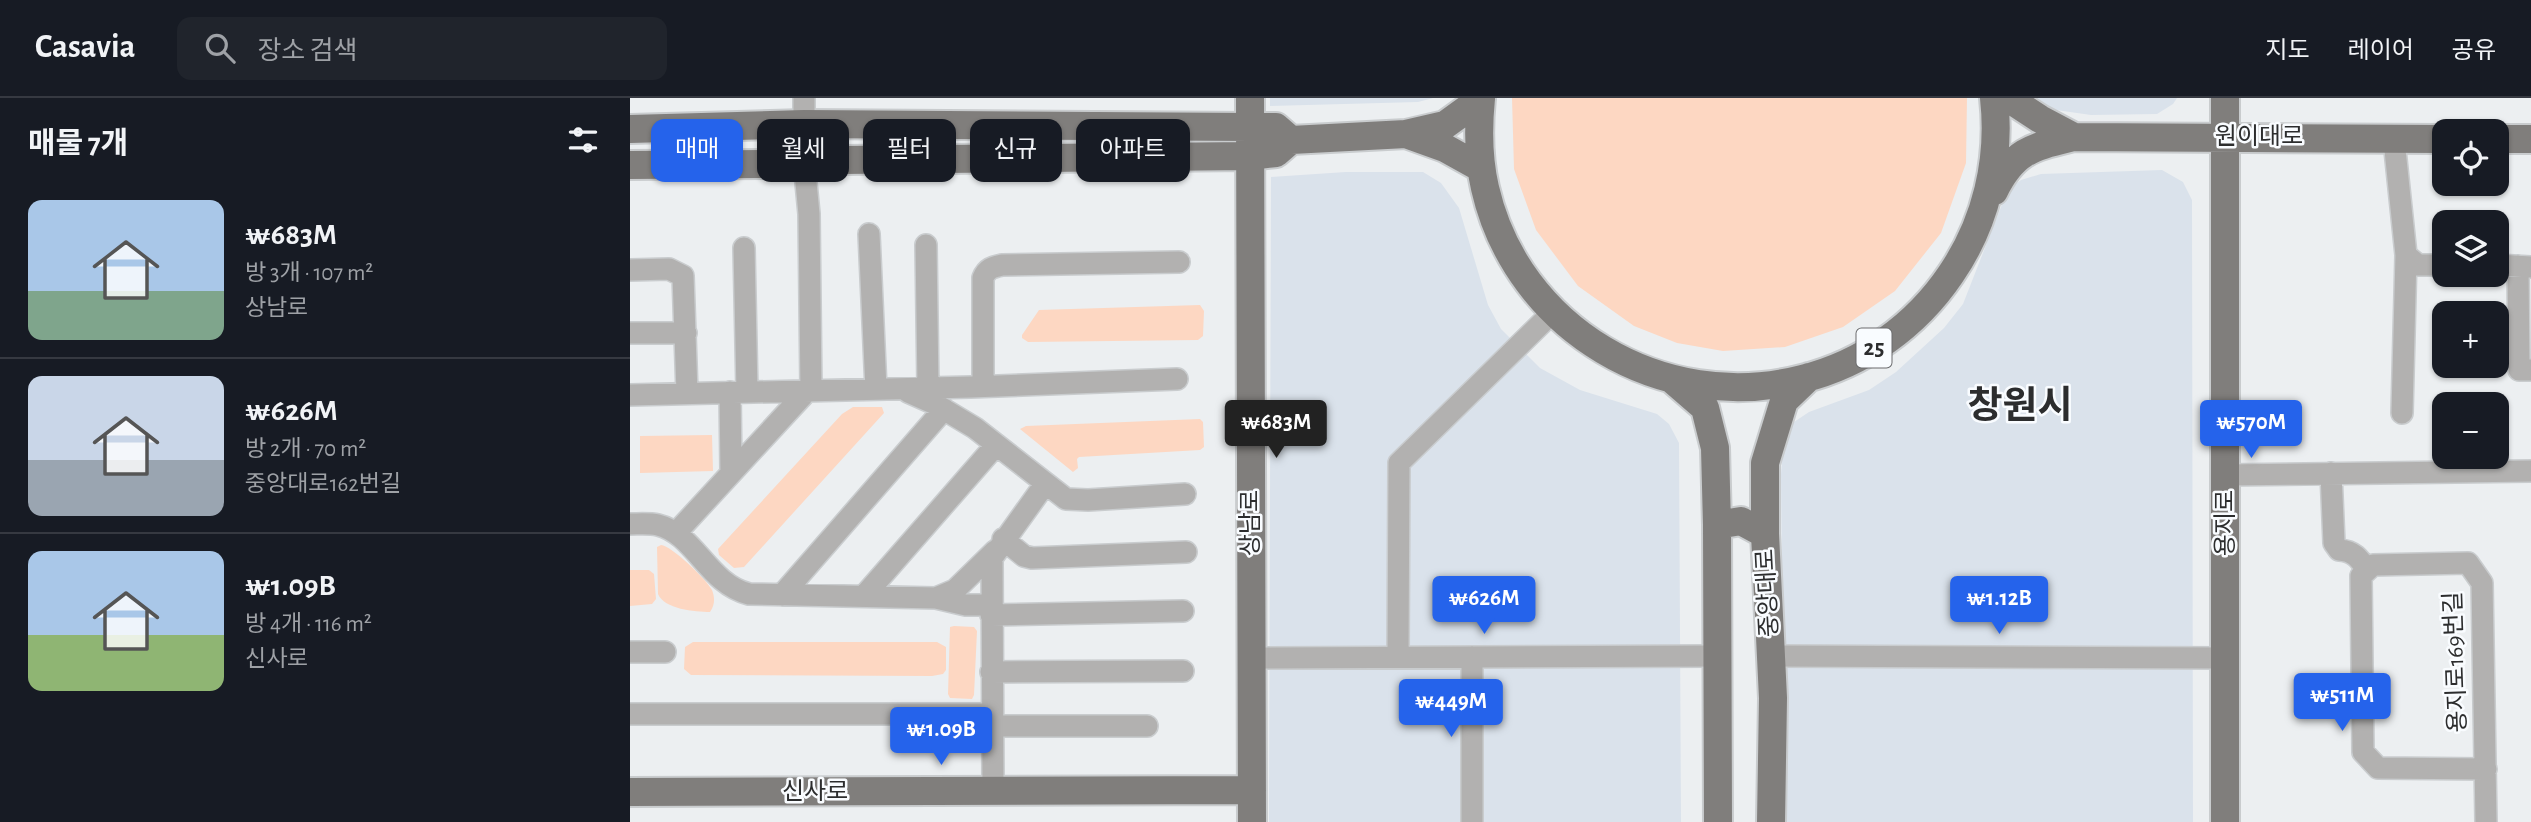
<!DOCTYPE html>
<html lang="ko">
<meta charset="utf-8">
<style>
:root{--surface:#171b24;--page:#20242c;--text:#f1f3f6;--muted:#9ea1a6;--line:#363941;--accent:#2563eb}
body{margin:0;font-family:"Alegreya Sans","Noto Sans KR",sans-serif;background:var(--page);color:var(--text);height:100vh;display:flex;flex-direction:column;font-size:26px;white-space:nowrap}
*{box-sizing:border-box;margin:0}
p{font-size:23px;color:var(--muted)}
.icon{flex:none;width:38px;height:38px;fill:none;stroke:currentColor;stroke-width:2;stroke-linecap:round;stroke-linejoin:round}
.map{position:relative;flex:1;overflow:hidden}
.panel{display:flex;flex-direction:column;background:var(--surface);width:630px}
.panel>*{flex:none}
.banner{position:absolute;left:21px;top:21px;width:665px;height:63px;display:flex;gap:14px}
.tools{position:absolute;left:1802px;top:21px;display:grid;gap:14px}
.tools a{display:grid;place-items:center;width:77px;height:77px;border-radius:14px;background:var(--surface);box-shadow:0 2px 5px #0004;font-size:35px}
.price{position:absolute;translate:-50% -60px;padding:0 16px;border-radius:7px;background:var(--accent);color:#fff;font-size:23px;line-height:46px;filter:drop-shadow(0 2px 4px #0008)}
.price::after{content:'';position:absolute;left:50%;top:42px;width:21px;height:16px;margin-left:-10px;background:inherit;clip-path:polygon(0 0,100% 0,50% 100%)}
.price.current{background:#222;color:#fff}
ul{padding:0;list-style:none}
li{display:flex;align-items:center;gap:21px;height:175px;padding:0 28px}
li+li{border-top:2px solid var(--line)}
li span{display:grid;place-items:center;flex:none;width:196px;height:140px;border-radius:14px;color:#555}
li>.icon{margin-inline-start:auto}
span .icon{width:84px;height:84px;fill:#fffc;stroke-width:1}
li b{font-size:30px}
h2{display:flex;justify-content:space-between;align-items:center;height:84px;padding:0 28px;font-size:30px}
.pill{padding:0 24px;border-radius:14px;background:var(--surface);box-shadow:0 2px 5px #0004;font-size:24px;line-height:63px}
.pill.current{background:var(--accent);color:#fff}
header{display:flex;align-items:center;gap:42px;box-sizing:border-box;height:98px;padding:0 35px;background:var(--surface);border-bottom:2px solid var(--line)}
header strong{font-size:33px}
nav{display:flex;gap:38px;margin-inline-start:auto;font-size:24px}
.search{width:490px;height:63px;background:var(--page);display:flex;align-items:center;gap:18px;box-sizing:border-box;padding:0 24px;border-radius:14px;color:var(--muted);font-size:26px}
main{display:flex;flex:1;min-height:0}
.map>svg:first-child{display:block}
.built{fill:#dae2eb}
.green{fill:#fdd7c2}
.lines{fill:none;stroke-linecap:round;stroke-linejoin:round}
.minor-casing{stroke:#c9ccce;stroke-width:24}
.major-casing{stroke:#c9ccce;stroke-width:32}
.minor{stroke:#b2b1b0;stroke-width:21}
.major{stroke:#807e7c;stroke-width:28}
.labels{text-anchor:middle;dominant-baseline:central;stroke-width:5;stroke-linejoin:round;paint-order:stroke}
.shield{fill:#f9fcff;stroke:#6a6b6d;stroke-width:2}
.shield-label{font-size:23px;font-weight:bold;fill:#2c2d2e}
.street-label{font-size:24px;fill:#2c2d2e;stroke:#f9fcff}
.town-label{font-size:38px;font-weight:bold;fill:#2c2d2e;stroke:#f9fcff}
</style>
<header>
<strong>Casavia</strong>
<div class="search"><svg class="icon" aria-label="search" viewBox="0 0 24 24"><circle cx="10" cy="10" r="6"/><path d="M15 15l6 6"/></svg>장소 검색</div>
<nav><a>지도</a><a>레이어</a><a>공유</a></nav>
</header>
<main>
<section class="panel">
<h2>매물 7개<svg class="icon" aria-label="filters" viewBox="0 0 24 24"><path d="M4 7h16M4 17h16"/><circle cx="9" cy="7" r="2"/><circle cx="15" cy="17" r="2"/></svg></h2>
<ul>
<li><span style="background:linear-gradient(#a9c7e8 65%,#7fa58c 0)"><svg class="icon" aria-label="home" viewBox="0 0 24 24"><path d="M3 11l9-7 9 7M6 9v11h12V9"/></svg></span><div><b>₩683M</b><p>방 3개 · 107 m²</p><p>상남로</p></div></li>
<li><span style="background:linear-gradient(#c9d6e8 60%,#9aa5b1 0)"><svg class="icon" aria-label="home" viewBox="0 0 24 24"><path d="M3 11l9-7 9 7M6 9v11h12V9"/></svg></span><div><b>₩626M</b><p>방 2개 · 70 m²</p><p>중앙대로162번길</p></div></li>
<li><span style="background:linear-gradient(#a9c7e8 60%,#8fb573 0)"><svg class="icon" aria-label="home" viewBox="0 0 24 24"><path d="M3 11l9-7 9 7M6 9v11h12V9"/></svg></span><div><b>₩1.09B</b><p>방 4개 · 116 m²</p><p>신사로</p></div></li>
</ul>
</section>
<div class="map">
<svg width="1901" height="724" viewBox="0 0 1901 724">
<rect width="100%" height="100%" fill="#eceff1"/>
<path class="built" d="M640,0H803L788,4L640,8Z
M1396,0H1547L1543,6L1527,16L1461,17L1426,12Z
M1532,72L1553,84L1562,102L1563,724H1154L1151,376L1154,338L1164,324L1179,314L1239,292L1266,274L1314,230L1333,206L1378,91L1391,82L1411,76Z
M716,74H793L811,85L829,110L858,207L871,231L910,270L950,292L1027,316L1039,326L1049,345L1051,724H639L641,79Z"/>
<path class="green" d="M882,0H1337L1336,65L1311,135L1265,193L1213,229L1155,249L1093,253L1047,245L1004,228L948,188L906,132L884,71Z
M570,207L574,213L573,238L568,242L398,244L392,240V237L409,212Z
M223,309H252L254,315L114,469L104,470L89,457L88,451L212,316Z
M570,321L573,324L574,349L570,352L449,359L447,361L448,370L443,374L390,331L396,328Z
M82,337L83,373L10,375V338Z
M31,447C42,448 76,481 82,492C85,500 85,507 80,514C65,514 34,511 28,496L27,449Z
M0,472H19L24,476L26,501L22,506L0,508Z
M324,528L344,529L347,533L344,597L342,601L320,600L318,596L320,529Z
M63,544H307L316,549V572L313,576L302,578L61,577L54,571L55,549Z"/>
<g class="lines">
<defs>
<path id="minor" d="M174,0V64L179,116L181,293
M1767,40L1765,52L1776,157L1788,167H1815
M239,136L246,291
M296,147L298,290
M114,150L117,294
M1867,167L1901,169
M1888,168L1889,272H1901
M0,172L39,171L53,178L57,295
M0,235H56
M353,288V180C357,170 363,169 372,167L549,164
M100,294L101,375
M278,294L305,306L345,330L436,401L458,402L555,396
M0,297L341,289L547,281
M1772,315L1776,157
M1701,375L1704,445L1709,452C1724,453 1729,460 1737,472
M1596,377L1901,373
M0,426C9,426 19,425 28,427C65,436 78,486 119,496L306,500L325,492L365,453
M46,435L177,293
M373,441L394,458L402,460L556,454
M152,497L314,311
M234,498L366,347
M306,500L336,507H361
M361,517L553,513
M0,554H35
M1141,558L1596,560
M768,559L769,365L923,214
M842,559V724
M622,560L1086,558
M361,574L553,573
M0,616H362
M362,628H517
M1856,671L1748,670L1733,654L1731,478L1743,467L1838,465L1852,485L1856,724
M363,693L362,460L415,386"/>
<path id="major" d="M620,0L622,724
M851,0C848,30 848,60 855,90C887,231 1033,317 1172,281C1233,266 1286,228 1321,176C1356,125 1371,62 1364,0
M1378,0L1410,21L1444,39
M1595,0V724
M0,31L174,26L620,29H646L661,42
M776,36L815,50L851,70
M1867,41H1901
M0,67L138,66L211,62L620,58L646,55L661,42L776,36L815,27L851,1
M1364,93C1384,52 1403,49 1444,39L1815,41
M1045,284L1075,310L1085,350L1087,427L1088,724
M1087,427L1111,423L1135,436
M0,694L622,692
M1141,724L1143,600L1135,436V365L1154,303L1179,279"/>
</defs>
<use href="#minor" class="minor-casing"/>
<use href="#major" class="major-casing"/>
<use href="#minor" class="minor"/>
<use href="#major" class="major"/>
</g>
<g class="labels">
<rect class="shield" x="1226.5" y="230.5" width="35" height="39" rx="5"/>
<g class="shield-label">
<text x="1244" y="250">25</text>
</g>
<g class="street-label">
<text x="1629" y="39">원이대로</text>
<text transform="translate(621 425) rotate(-90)">상남로</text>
<text transform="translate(1596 425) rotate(-90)">용지로</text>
<text transform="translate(1138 495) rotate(-93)">중앙대로</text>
<text transform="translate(1826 564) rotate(-92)">용지로169번길</text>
<text x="185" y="694">신사로</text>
</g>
<g class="town-label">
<text x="1390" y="309">창원시</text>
</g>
</g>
</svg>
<div class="tools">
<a><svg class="icon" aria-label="locate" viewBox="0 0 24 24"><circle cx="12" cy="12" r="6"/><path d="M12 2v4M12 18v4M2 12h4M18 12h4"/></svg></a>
<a><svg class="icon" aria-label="layers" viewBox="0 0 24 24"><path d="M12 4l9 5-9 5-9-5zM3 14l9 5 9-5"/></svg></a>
<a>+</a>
<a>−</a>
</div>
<b class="price current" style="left:646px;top:362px">₩683M</b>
<b class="price" style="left:1621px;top:362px">₩570M</b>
<b class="price" style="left:854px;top:538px">₩626M</b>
<b class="price" style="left:1369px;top:538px">₩1.12B</b>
<b class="price" style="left:1712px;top:635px">₩511M</b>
<b class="price" style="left:821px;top:641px">₩449M</b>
<b class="price" style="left:311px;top:669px">₩1.09B</b>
<div class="banner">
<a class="pill current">매매</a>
<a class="pill">월세</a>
<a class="pill">필터</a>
<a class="pill">신규</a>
<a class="pill">아파트</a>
</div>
</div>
</main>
